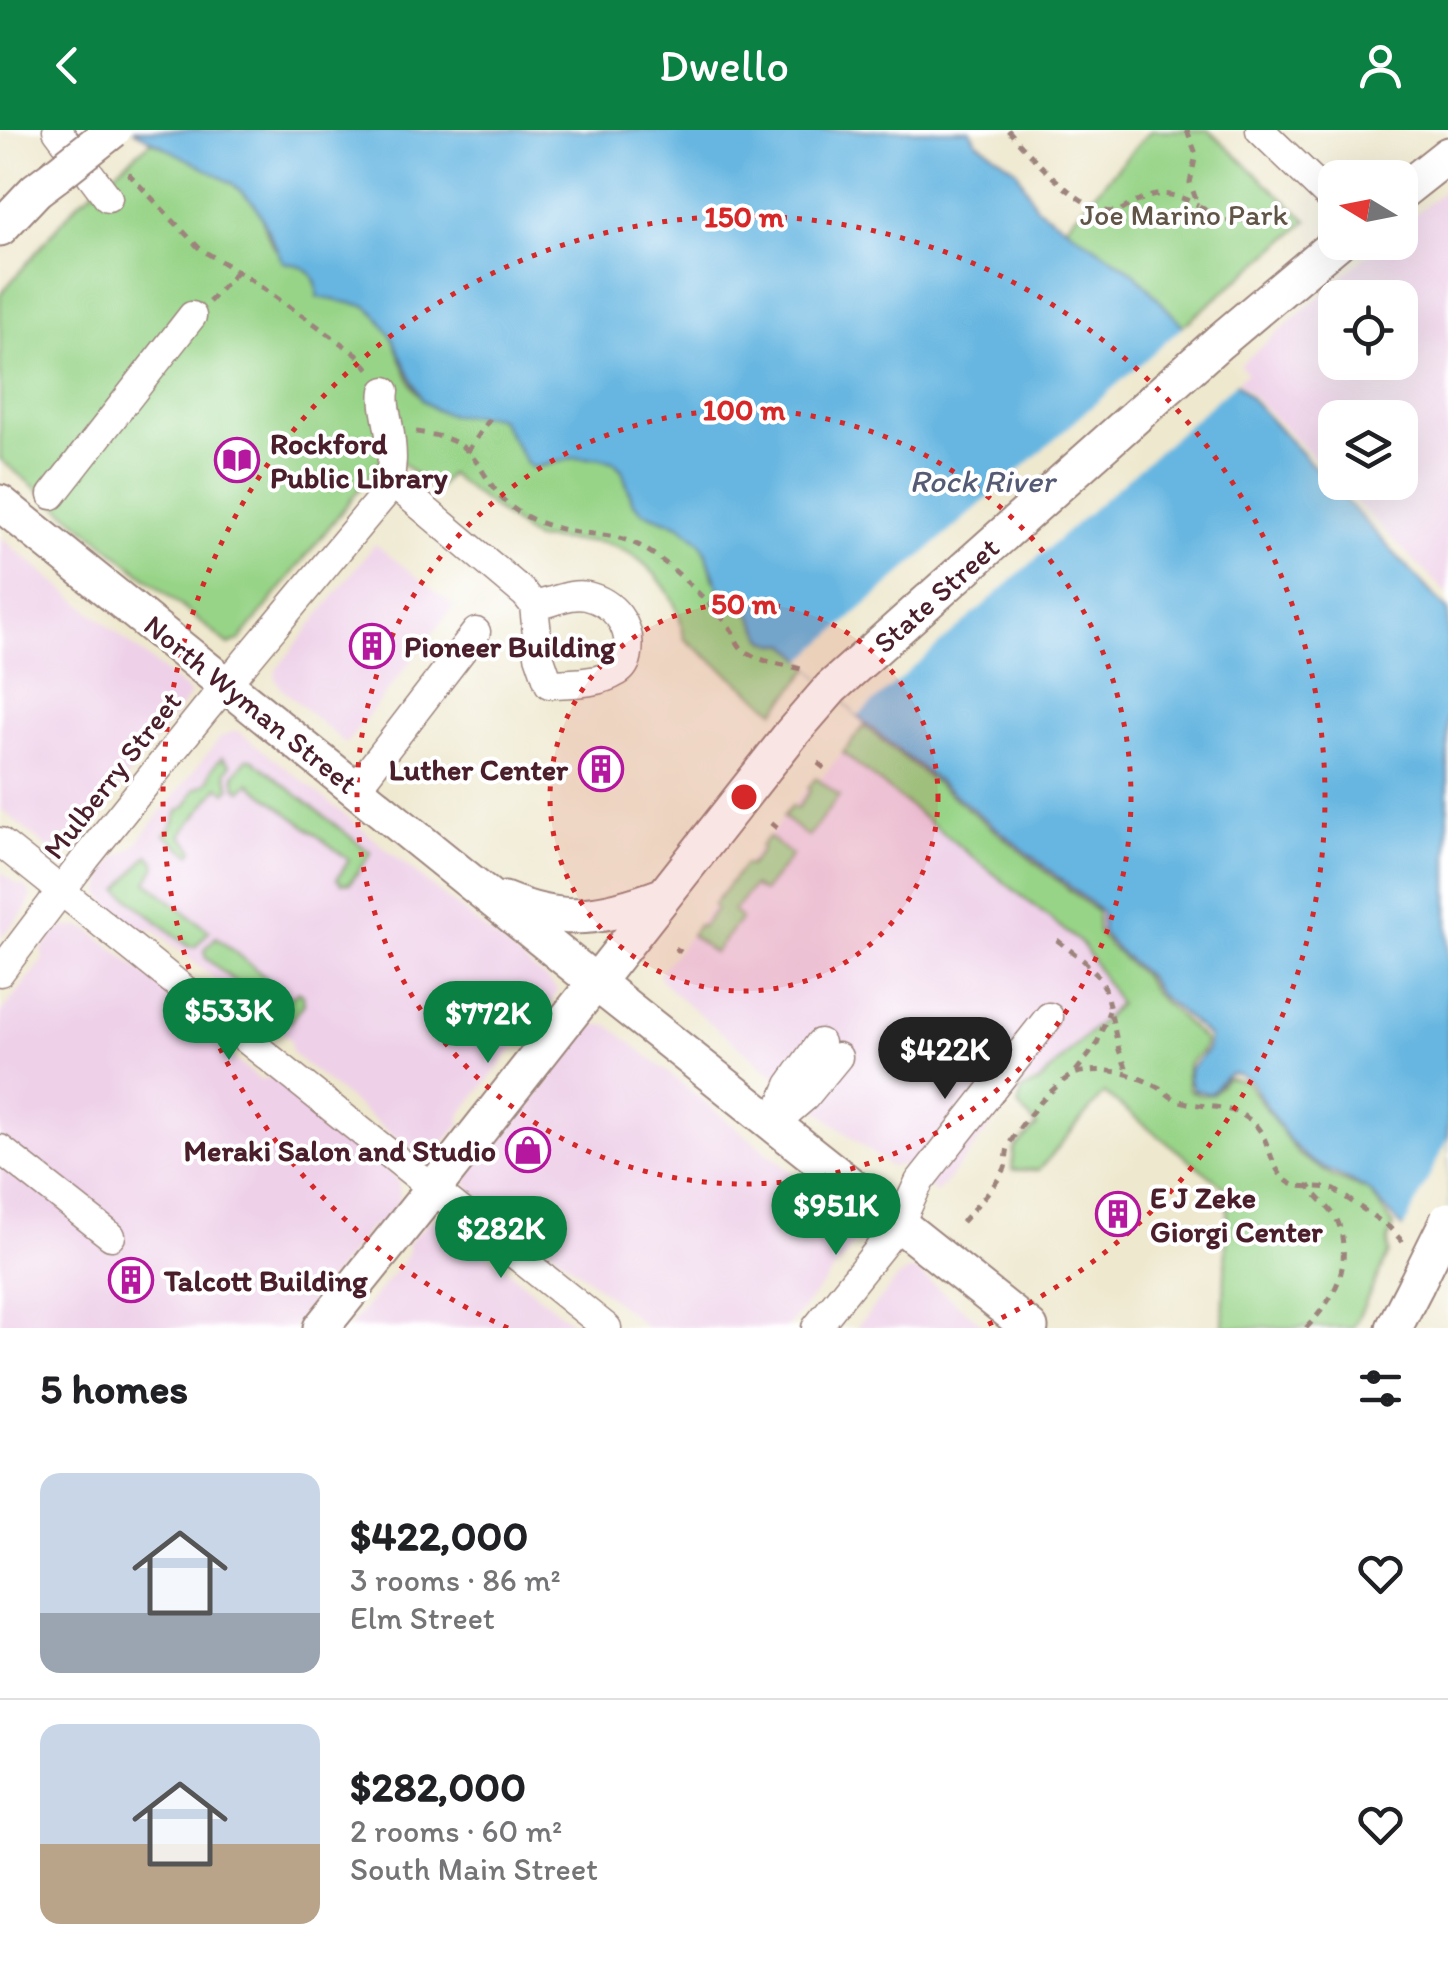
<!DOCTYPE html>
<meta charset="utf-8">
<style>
:root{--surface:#fff;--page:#f2f2f2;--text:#202124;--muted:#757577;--line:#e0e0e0;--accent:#0b8043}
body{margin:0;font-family:Itim,sans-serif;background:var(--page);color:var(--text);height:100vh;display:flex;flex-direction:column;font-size:38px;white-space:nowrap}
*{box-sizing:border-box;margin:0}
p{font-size:32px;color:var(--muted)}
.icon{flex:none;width:55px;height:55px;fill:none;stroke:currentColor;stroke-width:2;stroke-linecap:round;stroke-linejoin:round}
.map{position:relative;height:1198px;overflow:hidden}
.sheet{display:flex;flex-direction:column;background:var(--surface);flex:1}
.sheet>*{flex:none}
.needle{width:65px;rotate:280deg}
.fabs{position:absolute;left:1318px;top:30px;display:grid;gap:20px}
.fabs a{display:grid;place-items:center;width:100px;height:100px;border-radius:20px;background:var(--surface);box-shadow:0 10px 40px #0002;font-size:50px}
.price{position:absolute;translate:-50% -85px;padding:0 22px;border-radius:35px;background:var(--accent);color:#fff;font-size:32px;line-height:65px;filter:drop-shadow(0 2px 5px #0008)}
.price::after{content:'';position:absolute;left:50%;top:60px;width:30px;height:22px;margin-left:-15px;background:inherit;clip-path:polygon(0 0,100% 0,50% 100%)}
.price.on{background:#222;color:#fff}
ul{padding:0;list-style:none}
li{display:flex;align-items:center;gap:30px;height:250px;padding:0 40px}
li+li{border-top:2px solid var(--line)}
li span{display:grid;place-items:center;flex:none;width:280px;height:200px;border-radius:20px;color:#555}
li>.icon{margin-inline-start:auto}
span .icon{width:120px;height:120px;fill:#fffc;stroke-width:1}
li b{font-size:42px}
h2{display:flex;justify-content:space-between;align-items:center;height:120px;padding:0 40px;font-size:42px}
header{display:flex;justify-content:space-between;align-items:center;height:130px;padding:0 40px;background:var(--accent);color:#fff;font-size:45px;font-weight:600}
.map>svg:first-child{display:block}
.built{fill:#eed0e8;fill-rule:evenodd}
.green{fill:#98d488;stroke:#717a5a;stroke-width:2.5}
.water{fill:#66b6e1;stroke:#586a86;stroke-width:2.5}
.pier{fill:#eee8ce}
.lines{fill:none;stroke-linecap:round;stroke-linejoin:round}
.minor-casing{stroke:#9c847c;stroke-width:31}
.major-casing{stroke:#9c847c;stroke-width:39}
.path{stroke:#9c847c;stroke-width:5;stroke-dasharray:8 8;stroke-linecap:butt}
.minor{stroke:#fff;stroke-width:28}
.major{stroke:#fff;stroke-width:35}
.major-bridge-casing{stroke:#9c847c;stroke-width:39;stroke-linecap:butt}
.major-bridge{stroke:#fff;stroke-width:35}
.ring{fill:none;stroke:#d62828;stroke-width:5;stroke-dasharray:5 10}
.labels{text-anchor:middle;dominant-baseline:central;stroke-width:8;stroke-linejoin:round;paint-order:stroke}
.park-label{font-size:30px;fill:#615547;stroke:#fff}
.poi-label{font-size:30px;font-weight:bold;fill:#4a1f2b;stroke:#fff;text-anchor:start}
.street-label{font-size:30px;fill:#4a1f2b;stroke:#fff}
.water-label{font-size:32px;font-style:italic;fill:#555b74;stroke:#fff}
.centre{fill:#d62828;stroke:#fff;stroke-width:5}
.ring-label{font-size:30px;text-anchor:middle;font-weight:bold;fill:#d62828;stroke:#fff;stroke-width:8;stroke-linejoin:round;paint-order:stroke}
</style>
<header><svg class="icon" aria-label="back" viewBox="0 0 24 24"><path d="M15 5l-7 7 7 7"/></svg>Dwello<svg class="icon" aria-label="person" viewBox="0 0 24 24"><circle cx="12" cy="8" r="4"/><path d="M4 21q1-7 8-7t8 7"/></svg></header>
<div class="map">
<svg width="1448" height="1198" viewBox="0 0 1448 1198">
<rect width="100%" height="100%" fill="#fff"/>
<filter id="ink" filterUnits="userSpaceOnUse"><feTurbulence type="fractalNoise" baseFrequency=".01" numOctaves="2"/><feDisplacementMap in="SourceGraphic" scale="20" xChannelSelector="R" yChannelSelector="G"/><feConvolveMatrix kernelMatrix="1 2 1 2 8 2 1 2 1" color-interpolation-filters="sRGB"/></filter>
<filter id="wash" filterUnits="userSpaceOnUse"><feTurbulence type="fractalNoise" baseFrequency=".0048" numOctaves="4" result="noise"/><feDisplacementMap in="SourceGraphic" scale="40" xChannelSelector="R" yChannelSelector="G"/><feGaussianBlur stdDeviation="2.25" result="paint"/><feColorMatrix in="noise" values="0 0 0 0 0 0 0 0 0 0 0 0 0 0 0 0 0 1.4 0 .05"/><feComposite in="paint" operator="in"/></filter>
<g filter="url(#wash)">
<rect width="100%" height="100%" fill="#eee8ce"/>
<path class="built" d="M1448,57V465L1338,353L1400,352V288H1335V349L1238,251L1247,243L1240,235L1382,113L1400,112V97ZM1335,168H1400V232H1335Z
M0,407L191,564L72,719L63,725L55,724L0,678Z
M375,414L454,476L346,614L282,559L275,548L276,540Z
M866,594L1102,782L1115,818L1142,841L1050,956L1033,952L1025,954L937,1063L901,1035L890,1037L787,956L672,861L660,848L659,844L816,648L820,650Z
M231,602H239L318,663L556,858L557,861L551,873L460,985V995L437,1020L418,1024L405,1015L292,923L290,909L153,799L141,800L107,773L101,763L106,740L116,728L134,717L220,608Z
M0,741L16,754L26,757L31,766L27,779L0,808Z
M65,797H79L90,800L212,898L214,913L260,950L274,947L394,1045L398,1051L400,1065L397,1076L383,1094L371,1096L292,1198H0V884L43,831L42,819L57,801Z
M596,895H608L615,900L859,1097L860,1105L847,1124L787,1198H648L494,1072L481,1069L471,1060L466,1052L468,1043L486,1018L496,1016L590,899Z
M436,1089L448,1091L578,1198H349L408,1125V1113L430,1090Z
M908,1141H916L987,1198H856L897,1149Z"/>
<path class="green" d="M1151,0H1208L1308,91L1183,196L1133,142L1065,97Z
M152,11C184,28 231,45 254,73C264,86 265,104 274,117C289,137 310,130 318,159C330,164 360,172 369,178C403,201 398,256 432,277C453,291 479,279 500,289L542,336L573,328H598L614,332L622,340L633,373L643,382L680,395L700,412L705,420L714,450L748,479L765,509L775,514L788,513L811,537L775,581L684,508C679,466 649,426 607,414C596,411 586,412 575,411C560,410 549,408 535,410L449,344L435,362L389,321L240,510L229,515L0,329V165L78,73Z
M864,596L1097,782L1098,802L1111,818L1144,847L1154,863L1205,911C1199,938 1180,920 1189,960L1200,965L1212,964L1227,948L1246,951L1298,1024L1333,1047L1369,1061L1394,1096L1388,1110L1389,1123L1353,1198H1223L1228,1060L1104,963L1039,1040H1012L1014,1019L1037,996L1018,976L1022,960L1038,953L1119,874L1083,815L843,623Z
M222,627L231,635L226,642L230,658L226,662L219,657L181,705L194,720L191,724L188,723L165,705L173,694L178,681C189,676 188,674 192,664C197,655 198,659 205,654C214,646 207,650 212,640C214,635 219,631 222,627Z
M247,629H252L371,723L350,753L342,754L337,749L349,730L249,653L241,661L236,657L234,645Z
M816,648L839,666L808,707L783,687L792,676L797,679L810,661L808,658Z
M768,707L792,725L763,762L753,756L733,781L741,788L714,823L691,805L698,795L702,797L716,779L713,775L745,734L749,736L762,720L760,717Z
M148,725L154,730L156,736L147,752L209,801L195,817L188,816L119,760Z
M216,807L291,868L298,861L303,864L304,874L290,892H285L206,828L205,820Z"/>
<path class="water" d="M133,0H970L976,11L1016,39L1036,77L1133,142L1448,481V1146L1369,1061C1349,1048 1325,1042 1306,1027C1283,1008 1267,975 1250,950C1227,935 1224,949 1210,964L1193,959L1189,950V939C1199,929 1211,921 1208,906L1158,863L1147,846L1115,818L1102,802V782L866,594L788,514H775L765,509L748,479L718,457L705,420L700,412L680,395L643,382L633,373L622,340L614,332L598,328H573L533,338L527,334L500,289L492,286L451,285L436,280L422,270L391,206L375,183L366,176L317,167C319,143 305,135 283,132L255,74L232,53Z"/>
<path class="pier" d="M1187,193L1239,250L858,586L803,530Z
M1448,1008V1151L1401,1104Z"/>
</g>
<g filter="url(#ink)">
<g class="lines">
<defs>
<path id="minor" d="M57,0L108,68
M1260,0L1335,72
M391,351L525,464L534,475L539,525L549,554C570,553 598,554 617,542C624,538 627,532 628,523C632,495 613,472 587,466C568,462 552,474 534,475
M52,365L192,186
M356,658L476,502
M0,712L607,1198
M0,842L86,728L205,580L383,366C395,342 393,319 388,293C386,282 383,272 385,261
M783,986L805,967L838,927
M774,993L790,955L820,913
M0,1019L111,1106
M816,1198L900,1093L919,1052L1049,887"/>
<path id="major" d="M1400,63L1448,25
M0,98L36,60L56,45
M0,373L595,852L1030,1198
M504,770C565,795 602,788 662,766
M321,1198L433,1059L792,603L831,558L1219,212L1338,112
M1394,1198L1416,1155"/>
</defs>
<use href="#minor" class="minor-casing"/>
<use href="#major" class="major-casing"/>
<path class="path" d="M1008,0C1027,22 1087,90 1118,81C1123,80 1127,76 1132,74C1160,60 1170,62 1198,75
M1187,0L1196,24L1190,53L1198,75L1221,91L1255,90
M128,43L200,119L242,144L316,195L357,225L372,242
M209,172L237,141
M416,302C430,304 448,307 460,315C481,329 490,363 514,379C531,391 551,397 571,401C594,405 616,404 638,415C670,432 700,464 725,491C734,500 735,515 746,522C763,533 785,534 804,540
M467,322L492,286
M818,633L827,640
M771,693L778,699
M1057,810L1083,830L1096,843L1105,858L1119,920L1129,945
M675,818L681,822
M1076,941L1096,916L1109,881
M962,1092C973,1079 999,1052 1005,1038C1007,1030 1006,1022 1009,1015C1018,996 1057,949 1077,943C1092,939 1115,940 1130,945C1139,948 1151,953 1158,957C1165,961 1169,967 1177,970C1202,979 1227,973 1250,990C1273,1008 1267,1039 1290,1053C1302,1060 1320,1054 1335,1060L1389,1097L1403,1112
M1306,1198C1329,1174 1346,1149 1343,1115C1342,1104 1340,1093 1334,1085C1326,1074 1316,1067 1309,1055"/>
<use href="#minor" class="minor"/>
<use href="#major" class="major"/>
<defs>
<path id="major-bridge" d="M56,45L113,0
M1416,1155L1448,1090"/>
</defs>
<use href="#major-bridge" class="major-bridge-casing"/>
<use href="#major-bridge" class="major-bridge"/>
</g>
</g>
<circle cx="744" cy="667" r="194" fill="#d62828" fill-opacity=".12"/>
<g class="ring">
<circle cx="744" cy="667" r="194"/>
<circle cx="744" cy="667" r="387"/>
<path d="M508 1198A581 581 0 1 1 980 1198"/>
</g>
<defs>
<symbol id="library-ring" viewBox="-11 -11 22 22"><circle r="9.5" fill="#fff" stroke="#b5179e" stroke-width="1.5"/><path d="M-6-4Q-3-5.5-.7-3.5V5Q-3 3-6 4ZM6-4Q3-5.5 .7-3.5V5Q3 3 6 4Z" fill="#b5179e"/></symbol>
<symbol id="building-ring" viewBox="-11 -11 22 22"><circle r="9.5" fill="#fff" stroke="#b5179e" stroke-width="1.5"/><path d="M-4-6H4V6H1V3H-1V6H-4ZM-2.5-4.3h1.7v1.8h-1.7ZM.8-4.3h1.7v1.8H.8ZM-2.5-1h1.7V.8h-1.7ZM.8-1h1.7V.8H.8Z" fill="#b5179e"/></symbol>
<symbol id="shop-ring" viewBox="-11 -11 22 22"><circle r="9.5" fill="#fff" stroke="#b5179e" stroke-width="1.5"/><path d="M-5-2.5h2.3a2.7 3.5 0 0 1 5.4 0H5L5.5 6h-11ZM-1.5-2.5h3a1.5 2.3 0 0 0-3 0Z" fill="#b5179e"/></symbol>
</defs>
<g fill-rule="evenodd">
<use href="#library-ring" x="212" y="305" width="50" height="50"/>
<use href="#building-ring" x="347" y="491" width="50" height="50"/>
<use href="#building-ring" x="576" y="614" width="50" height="50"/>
<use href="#shop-ring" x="503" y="995" width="50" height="50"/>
<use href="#building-ring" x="1093" y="1059" width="50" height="50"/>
<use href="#building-ring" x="106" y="1125" width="50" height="50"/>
</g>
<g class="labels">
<g class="park-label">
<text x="1184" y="84">Joe Marino Park</text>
</g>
<g class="poi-label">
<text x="270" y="313">Rockford<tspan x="270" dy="34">Public Library</tspan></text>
<text x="404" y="516">Pioneer Building</text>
<text x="568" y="639" text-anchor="end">Luther Center</text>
<text x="496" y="1020" text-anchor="end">Meraki Salon and Studio</text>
<text x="1150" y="1067">E J Zeke<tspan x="1150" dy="34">Giorgi Center</tspan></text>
<text x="164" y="1150">Talcott Building</text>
</g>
<g class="street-label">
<text transform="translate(936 465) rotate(-42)">State Street</text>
<text transform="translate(251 574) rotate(39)">North Wyman Street</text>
<text transform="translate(112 645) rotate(-52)">Mulberry Street</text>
</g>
<g class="water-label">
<text x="982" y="351">Rock River</text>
</g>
</g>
<circle cx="744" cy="667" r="15" class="centre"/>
<g class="ring-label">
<text x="744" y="97">150 m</text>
<text x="744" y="290">100 m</text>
<text x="744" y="484">50 m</text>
</g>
</svg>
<div class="fabs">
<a><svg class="needle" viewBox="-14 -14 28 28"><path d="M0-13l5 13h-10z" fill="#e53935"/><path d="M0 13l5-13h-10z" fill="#757577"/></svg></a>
<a><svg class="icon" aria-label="locate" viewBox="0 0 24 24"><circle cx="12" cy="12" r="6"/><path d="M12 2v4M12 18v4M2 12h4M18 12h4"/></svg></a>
<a><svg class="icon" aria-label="layers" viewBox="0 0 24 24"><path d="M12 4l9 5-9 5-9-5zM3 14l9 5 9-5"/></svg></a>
</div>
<b class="price" style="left:229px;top:933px">$533K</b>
<b class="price" style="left:488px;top:936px">$772K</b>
<b class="price on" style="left:945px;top:972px">$422K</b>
<b class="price" style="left:836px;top:1128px">$951K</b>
<b class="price" style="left:501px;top:1151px">$282K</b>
</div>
<section class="sheet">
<h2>5 homes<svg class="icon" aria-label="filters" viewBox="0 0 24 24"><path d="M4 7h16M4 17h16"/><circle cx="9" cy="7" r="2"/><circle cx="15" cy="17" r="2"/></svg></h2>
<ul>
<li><span style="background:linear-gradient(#c9d6e8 70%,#9aa5b1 0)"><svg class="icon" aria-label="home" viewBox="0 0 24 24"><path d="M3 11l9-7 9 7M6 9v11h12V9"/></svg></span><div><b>$422,000</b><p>3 rooms · 86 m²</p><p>Elm Street</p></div><svg class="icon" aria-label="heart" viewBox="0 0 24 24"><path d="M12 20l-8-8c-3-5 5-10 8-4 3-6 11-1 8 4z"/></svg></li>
<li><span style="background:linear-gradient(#c9d6e8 60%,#b9a48a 0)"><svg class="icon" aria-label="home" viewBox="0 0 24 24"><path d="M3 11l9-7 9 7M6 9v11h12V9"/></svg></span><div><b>$282,000</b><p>2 rooms · 60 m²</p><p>South Main Street</p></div><svg class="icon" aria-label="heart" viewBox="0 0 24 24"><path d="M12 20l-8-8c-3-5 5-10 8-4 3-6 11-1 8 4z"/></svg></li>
</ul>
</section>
